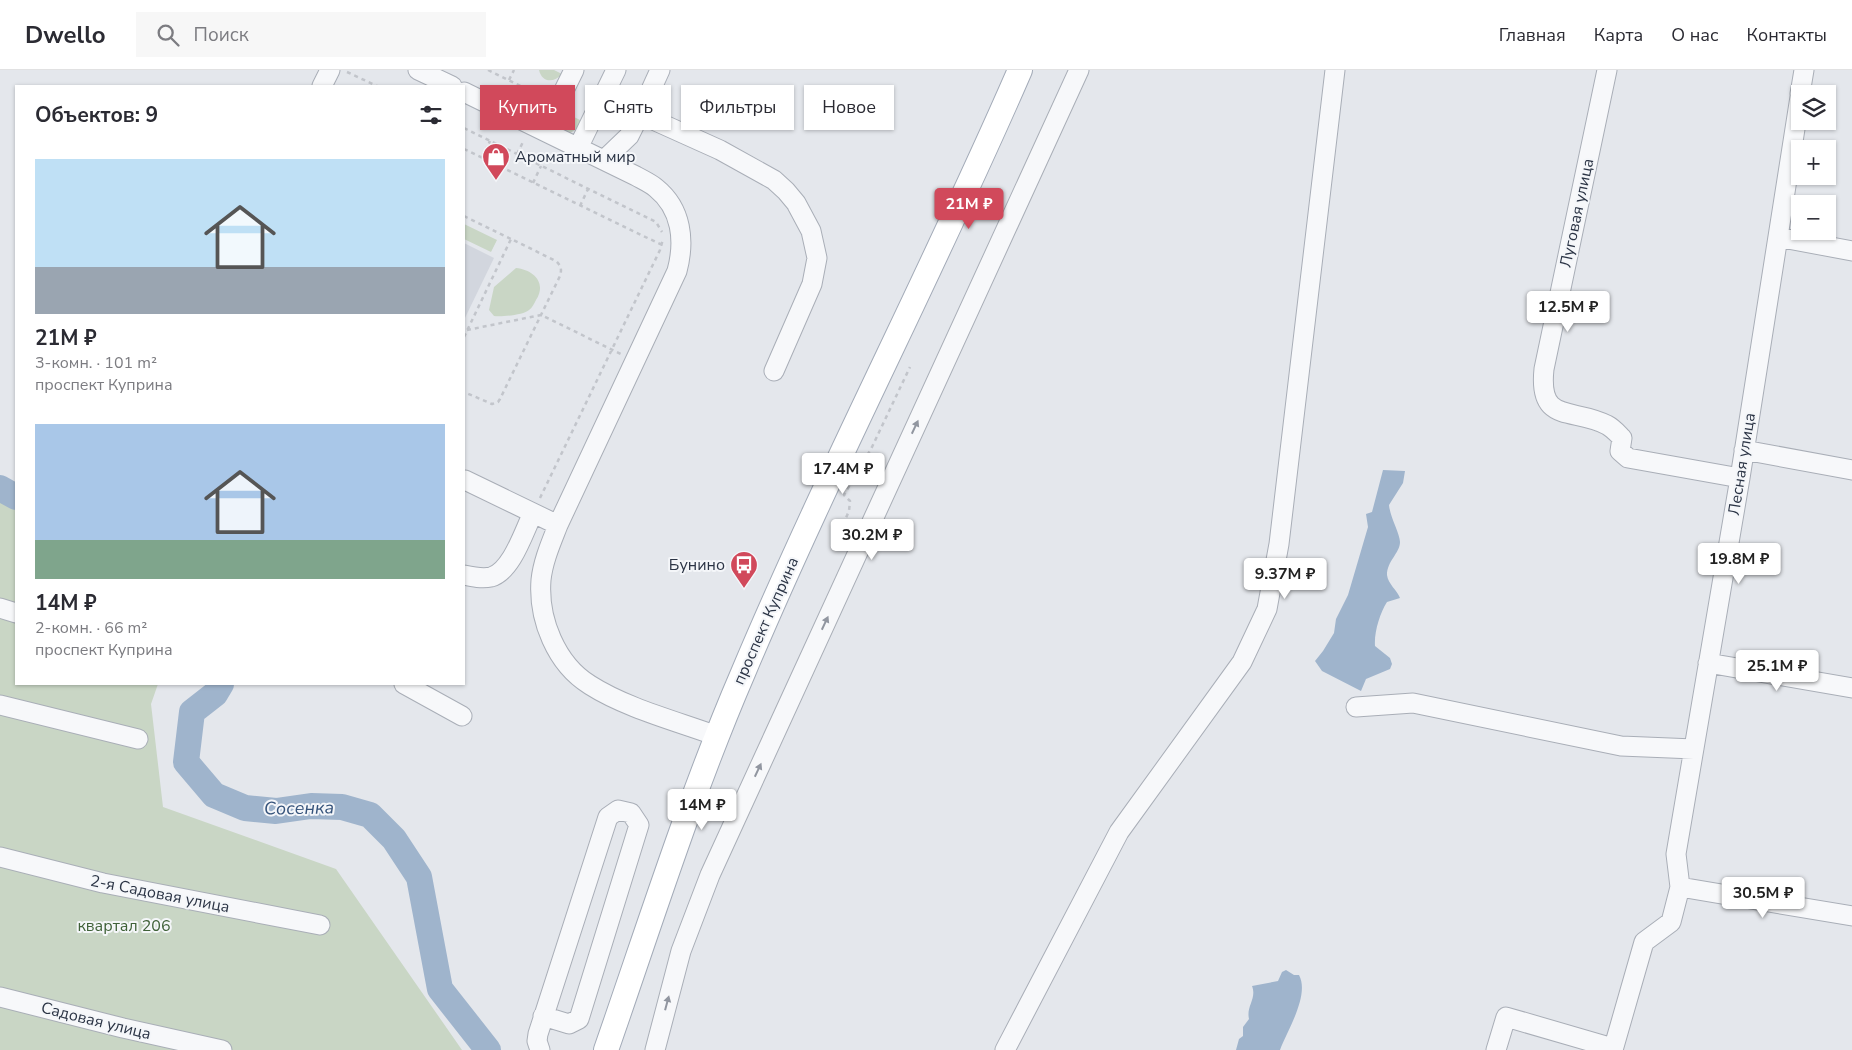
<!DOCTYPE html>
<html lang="ru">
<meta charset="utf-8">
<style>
:root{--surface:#fff;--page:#f7f7f7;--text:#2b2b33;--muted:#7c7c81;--line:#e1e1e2;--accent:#d1495b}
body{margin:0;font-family:"Nunito Sans",sans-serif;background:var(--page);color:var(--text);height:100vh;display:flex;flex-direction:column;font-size:19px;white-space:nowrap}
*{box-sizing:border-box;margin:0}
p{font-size:16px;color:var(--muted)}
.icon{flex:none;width:28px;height:28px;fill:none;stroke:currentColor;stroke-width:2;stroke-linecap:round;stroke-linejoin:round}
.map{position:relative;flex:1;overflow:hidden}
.sheet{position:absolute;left:15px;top:15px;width:450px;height:600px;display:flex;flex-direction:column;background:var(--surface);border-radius:0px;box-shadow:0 1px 4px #0004}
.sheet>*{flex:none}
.banner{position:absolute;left:480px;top:15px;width:475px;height:45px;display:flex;gap:10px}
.controls{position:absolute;left:1791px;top:15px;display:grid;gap:10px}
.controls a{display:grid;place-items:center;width:45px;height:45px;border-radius:0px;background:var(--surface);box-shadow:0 1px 4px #0004;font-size:25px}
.price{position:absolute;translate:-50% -42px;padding:0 11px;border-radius:5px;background:#fff;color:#222;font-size:16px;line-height:32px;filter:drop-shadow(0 1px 2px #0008)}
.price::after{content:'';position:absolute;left:50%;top:30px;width:15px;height:11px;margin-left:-8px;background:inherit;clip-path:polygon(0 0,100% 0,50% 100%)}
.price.selected{background:var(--accent);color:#fff}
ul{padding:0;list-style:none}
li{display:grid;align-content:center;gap:10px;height:265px;padding:0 20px}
li span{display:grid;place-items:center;height:155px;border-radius:0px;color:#555}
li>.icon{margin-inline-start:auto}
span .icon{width:90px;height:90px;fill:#fffc;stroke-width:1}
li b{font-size:21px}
h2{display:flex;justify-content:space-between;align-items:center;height:60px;padding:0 20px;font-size:21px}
.pill{padding:0 18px;border-radius:0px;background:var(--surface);box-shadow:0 1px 4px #0004;font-size:18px;line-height:45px}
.pill.selected{background:var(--accent);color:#fff}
header{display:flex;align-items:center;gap:30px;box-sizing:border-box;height:70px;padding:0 25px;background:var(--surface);border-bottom:1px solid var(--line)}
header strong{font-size:24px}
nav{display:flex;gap:28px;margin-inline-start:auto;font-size:18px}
.search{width:350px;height:45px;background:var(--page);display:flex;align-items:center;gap:12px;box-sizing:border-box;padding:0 18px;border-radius:0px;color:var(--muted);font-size:19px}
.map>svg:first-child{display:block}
.built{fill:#d2d6de}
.green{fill:#c9d6c5}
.water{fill:#9fb4cc}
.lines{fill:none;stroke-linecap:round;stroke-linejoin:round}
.river{stroke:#9fb4cc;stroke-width:26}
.minor-casing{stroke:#a9aeb7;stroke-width:21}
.major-casing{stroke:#a3abb8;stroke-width:26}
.path{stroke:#c2c5cb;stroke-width:2.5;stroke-dasharray:4 4;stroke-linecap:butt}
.minor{stroke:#f7f8fa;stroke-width:19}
.major{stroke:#fff;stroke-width:24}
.oneway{fill:#9196a0}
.labels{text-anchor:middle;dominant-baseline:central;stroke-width:4;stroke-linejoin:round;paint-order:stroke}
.poi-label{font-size:16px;fill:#2b3445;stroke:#f4f6f9;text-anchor:start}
.street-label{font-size:16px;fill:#2b3445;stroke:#f4f6f9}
.park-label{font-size:16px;fill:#3f6138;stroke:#f4f6f9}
.water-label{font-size:18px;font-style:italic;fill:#34527a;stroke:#f4f6f9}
</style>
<header>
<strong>Dwello</strong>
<div class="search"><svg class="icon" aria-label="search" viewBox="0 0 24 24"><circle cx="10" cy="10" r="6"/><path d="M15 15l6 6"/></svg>Поиск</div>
<nav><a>Главная</a><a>Карта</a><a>О нас</a><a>Контакты</a></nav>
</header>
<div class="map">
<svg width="1852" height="980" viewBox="0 0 1852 980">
<rect width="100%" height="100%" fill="#e4e7ec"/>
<path class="built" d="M464,173L494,188L464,250Z"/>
<path class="green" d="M539,0H554L562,4C554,13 542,13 539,0Z
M560,40L582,51L577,59L570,63L561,60L557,51Z
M464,154L497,170L491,182L464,169Z
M516,198C534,200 547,213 536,230C534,234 532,238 529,240C524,245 501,247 494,246L489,240L494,217Z
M0,430L16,436V614H158L151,634L163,737L336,799L462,980H0Z"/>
<path class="water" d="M1383,400L1405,401L1403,413L1389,435C1390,447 1400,464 1400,472C1400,483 1387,491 1387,505C1388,514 1397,520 1400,528L1387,532C1380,543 1374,562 1375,576L1390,588L1392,594L1390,599L1366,609L1361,621L1322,601L1315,591L1323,581L1334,563L1336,549L1348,525L1368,457L1366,444L1372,442Z
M1286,900L1294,905H1299C1310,925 1287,961 1280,980H1236L1239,969L1243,966V957L1249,949C1246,936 1257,929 1252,916L1278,911L1282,902Z"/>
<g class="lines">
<path class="river" d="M0,418L16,427
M221,614L215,624L192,642L186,692L214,725L245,738L276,741L311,736L342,737L370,745L394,769L419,807L440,919L488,980"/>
<defs>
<path id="minor" d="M418,0L452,16
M660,0L640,44L720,80L774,110L786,121L796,133L811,161L817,188L812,214L774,301
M1607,0L1544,299C1538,355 1573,337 1607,355C1613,358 1618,364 1622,368L1620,381L1628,388L1740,408
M322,16L330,0
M464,22L636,106C643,110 650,113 656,118C682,139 685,171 677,201L558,455C551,473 543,491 541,510C538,549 556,594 590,615C626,638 676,651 717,666
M1800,24L1804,0
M544,61L574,0
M578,78L616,0
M604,90L629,66L640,44
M1778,167L1852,181
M1744,380L1852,400
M465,410L558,455
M464,505C473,507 482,509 491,507C512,501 524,461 533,443
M0,538L16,543
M1708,593L1852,618
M404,614L462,646
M0,635L138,669
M1356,637L1413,633L1621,676L1694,679
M0,787L103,813L320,855
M1680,817L1852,846
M0,927L123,958L222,980
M540,980L537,971L538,964L608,747L618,740L631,743L639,755L579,949L569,954L543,946
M655,980L681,881L710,805L1079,0
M1005,980L1119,762L1242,592L1267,539L1279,474L1335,0
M1496,980L1506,947L1613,978
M1613,980L1644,872L1671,852L1680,817L1676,784L1740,408L1800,27"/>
<path id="major" d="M606,980C650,854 690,726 743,603C829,399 932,203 1020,0"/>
</defs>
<use href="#minor" class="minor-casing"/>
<use href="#major" class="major-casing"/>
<path class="path" d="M488,0L543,27
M347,2L377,16
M509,10L514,0
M464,58L656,152L662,162
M464,79L662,175
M517,84L524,70
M482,88L490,71
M533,113L541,96
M580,136L588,119
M464,146L511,169
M467,260L541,245L621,284
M464,267L511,169L556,191C561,196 562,199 560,206L500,329L498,332L492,334L464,322
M540,428L660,180L663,169
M846,469L841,459L849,441L850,431L844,425L872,377L910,297"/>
<use href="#minor" class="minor"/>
<use href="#major" class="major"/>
</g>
<defs><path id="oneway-solid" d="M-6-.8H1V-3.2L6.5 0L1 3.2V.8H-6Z" transform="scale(1.25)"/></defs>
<g class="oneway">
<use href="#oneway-solid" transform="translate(915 357) rotate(-65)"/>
<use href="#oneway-solid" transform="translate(825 553) rotate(-65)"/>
<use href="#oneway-solid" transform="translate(758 700) rotate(-65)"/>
<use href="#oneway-solid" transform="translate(667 933) rotate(-75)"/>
</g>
<defs>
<symbol id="shop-pin" viewBox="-11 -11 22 30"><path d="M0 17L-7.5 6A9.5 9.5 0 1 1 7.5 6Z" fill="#d1495b" stroke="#f4f6f9"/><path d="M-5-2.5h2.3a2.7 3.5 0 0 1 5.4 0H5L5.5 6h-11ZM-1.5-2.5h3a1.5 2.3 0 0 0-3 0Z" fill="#fff"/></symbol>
<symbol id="bus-pin" viewBox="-11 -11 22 30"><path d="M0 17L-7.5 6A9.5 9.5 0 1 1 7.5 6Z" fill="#d1495b" stroke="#f4f6f9"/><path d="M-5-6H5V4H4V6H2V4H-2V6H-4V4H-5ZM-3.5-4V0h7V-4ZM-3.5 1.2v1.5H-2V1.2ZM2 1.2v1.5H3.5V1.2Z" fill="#fff"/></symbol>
</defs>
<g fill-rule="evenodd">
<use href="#shop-pin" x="480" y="71" width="32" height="43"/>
<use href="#bus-pin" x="728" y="479" width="32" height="43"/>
</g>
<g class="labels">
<g class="poi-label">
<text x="515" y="87">Ароматный мир</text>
<text x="725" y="495" text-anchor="end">Бунино</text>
</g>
<g class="street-label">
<text transform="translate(1577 143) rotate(-78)">Луговая улица</text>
<text transform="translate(1742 394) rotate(-81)">Лесная улица</text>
<text transform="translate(766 551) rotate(-66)">проспект Куприна</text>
<text transform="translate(160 824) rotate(11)">2-я Садовая улица</text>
<text transform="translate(96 951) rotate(14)">Садовая улица</text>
</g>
<g class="park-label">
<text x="124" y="856">квартал 206</text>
</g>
<g class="water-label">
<text transform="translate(299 738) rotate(-1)">Сосенка</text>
</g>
</g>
</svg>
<div class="controls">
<a><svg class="icon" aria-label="layers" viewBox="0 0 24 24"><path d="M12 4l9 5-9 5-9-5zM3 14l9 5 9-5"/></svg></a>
<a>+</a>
<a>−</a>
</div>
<b class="price selected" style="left:969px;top:160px">21M ₽</b>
<b class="price" style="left:1568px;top:263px">12.5M ₽</b>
<b class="price" style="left:843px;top:425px">17.4M ₽</b>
<b class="price" style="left:872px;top:491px">30.2M ₽</b>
<b class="price" style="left:1739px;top:515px">19.8M ₽</b>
<b class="price" style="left:1285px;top:530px">9.37M ₽</b>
<b class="price" style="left:1777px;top:622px">25.1M ₽</b>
<b class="price" style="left:702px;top:761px">14M ₽</b>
<b class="price" style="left:1763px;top:849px">30.5M ₽</b>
<div class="banner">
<a class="pill selected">Купить</a>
<a class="pill">Снять</a>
<a class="pill">Фильтры</a>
<a class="pill">Новое</a>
</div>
<section class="sheet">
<h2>Объектов: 9<svg class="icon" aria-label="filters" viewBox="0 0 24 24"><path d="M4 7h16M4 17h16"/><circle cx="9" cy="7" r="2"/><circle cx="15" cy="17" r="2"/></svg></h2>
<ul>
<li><span style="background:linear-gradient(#bfe0f5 70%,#9aa5b1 0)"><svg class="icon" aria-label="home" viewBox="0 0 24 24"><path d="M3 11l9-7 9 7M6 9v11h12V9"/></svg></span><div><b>21M ₽</b><p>3-комн. · 101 m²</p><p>проспект Куприна</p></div></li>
<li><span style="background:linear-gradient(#a9c7e8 75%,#7fa58c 0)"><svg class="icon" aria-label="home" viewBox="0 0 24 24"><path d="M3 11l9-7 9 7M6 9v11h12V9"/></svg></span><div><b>14M ₽</b><p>2-комн. · 66 m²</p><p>проспект Куприна</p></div></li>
</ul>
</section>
</div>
